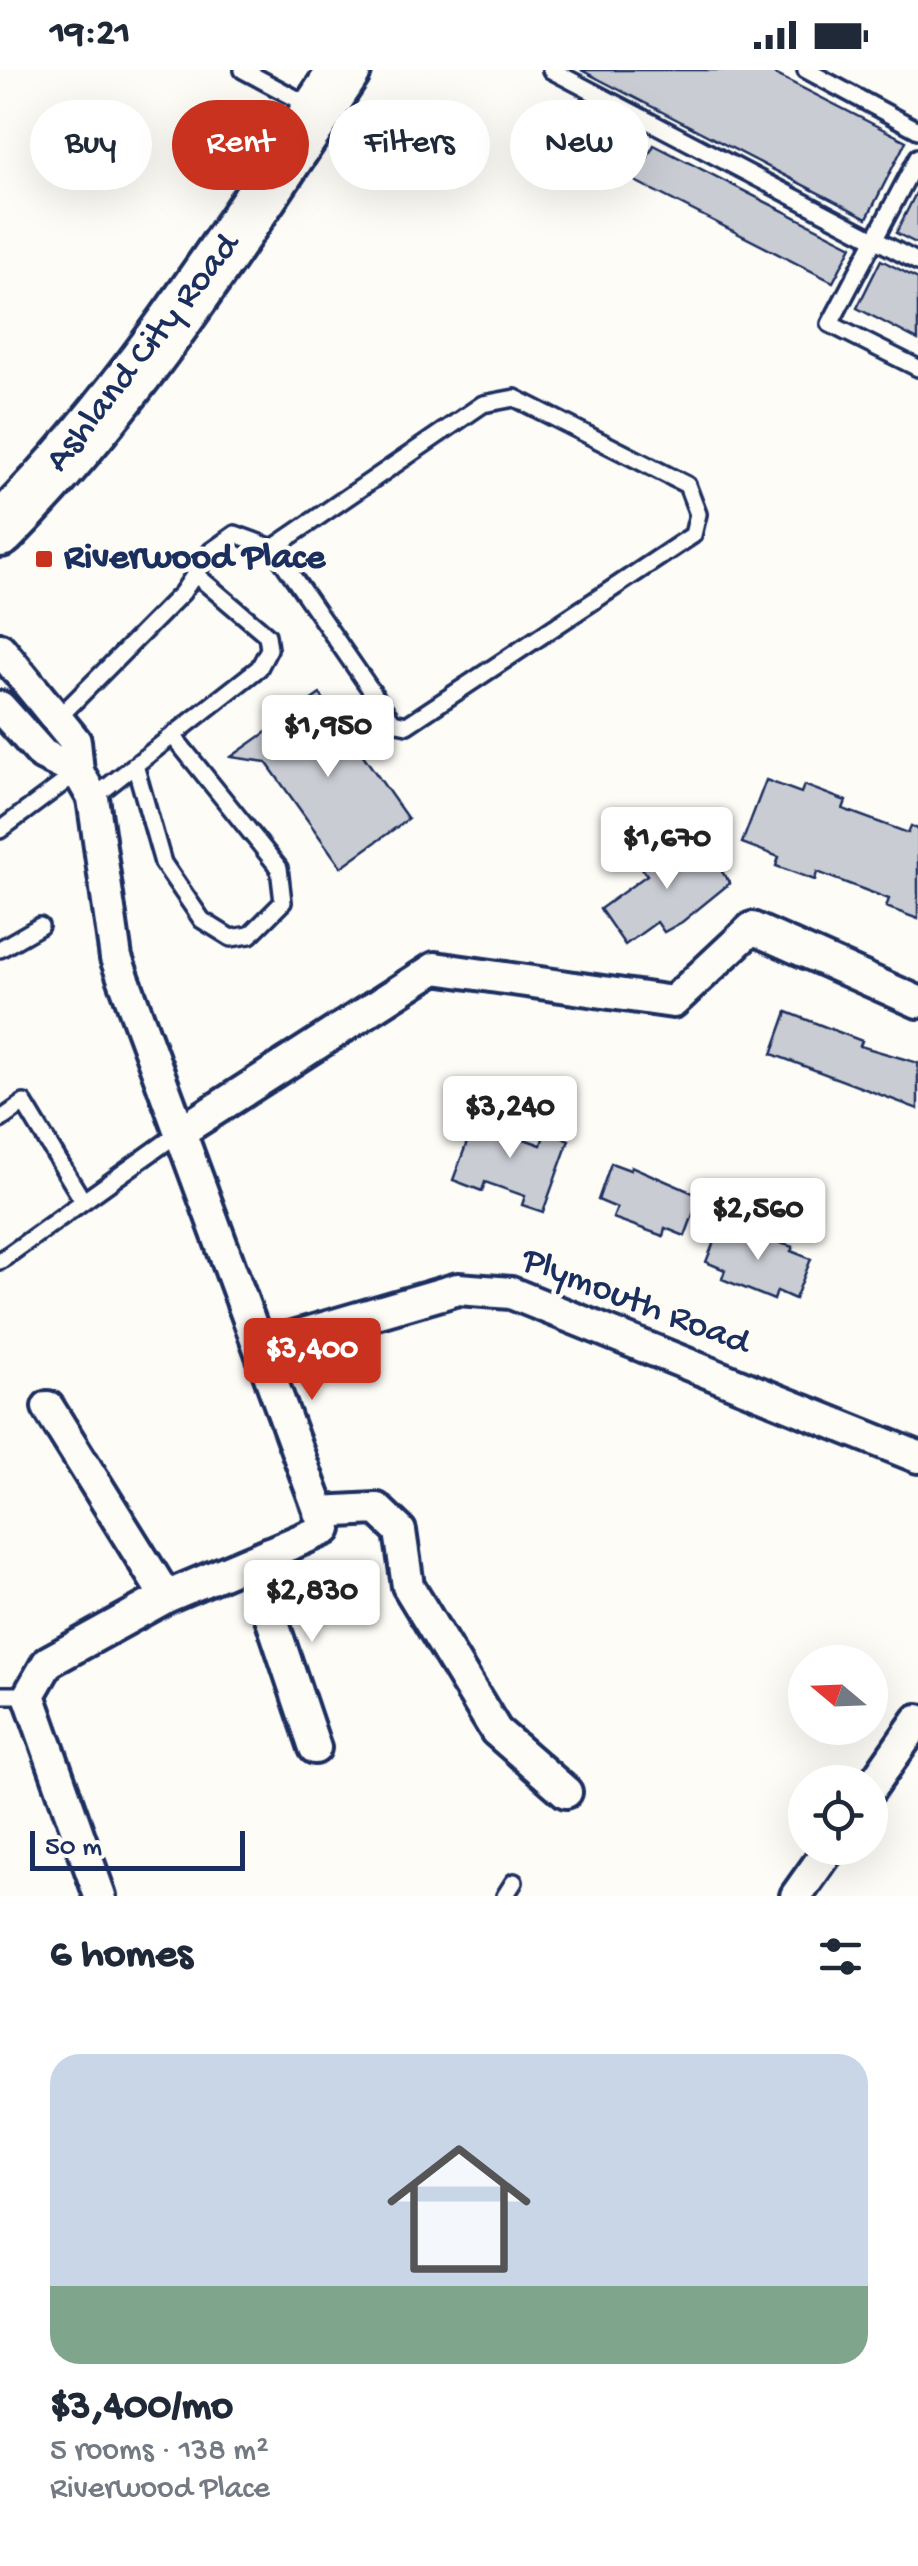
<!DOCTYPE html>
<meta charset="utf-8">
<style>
:root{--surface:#fff;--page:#f2f2f3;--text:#1f2937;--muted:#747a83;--line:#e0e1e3;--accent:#c8321e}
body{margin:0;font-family:"Gochi Hand",sans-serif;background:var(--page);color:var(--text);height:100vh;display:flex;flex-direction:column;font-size:38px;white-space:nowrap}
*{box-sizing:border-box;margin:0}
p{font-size:32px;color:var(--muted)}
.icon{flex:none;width:55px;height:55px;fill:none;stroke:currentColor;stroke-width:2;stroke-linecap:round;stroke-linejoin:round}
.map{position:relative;height:1826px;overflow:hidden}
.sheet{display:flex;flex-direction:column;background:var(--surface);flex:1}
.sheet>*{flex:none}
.guide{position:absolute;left:30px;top:30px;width:860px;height:90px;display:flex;gap:20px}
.needle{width:65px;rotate:289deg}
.controls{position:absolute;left:788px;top:1575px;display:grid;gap:20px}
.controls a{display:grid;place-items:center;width:100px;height:100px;border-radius:50%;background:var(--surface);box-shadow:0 10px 40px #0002;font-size:50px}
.scale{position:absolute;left:30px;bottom:25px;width:215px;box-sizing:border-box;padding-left:10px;border:5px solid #1b2f5e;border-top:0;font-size:28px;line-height:35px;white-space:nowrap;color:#1b2f5e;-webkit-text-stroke:8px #fdfcf7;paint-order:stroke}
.price{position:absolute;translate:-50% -85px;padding:0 22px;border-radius:10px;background:#fff;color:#222;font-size:32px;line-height:65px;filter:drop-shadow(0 2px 5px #0008)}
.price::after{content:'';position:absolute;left:50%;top:60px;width:30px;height:22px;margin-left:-15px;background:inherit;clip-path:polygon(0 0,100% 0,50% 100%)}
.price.current{background:var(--accent);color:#fff}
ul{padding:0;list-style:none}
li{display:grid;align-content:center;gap:20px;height:530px;padding:0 50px}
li+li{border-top:2px solid var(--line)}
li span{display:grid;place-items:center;height:310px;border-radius:30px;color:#555}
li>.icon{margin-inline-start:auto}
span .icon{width:180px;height:180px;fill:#fffc;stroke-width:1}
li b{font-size:42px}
h2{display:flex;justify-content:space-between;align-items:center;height:120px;padding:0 50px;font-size:42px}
.pill{padding:0 35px;border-radius:45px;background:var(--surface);box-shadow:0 10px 40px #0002;font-size:35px;line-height:90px}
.pill.current{background:var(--accent);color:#fff}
.status{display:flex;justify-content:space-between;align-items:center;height:70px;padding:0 50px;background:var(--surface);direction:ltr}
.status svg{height:28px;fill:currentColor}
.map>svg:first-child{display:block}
.building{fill:#c9ccd3;stroke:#1b2f5e;stroke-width:2.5}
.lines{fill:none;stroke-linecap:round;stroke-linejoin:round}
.service-casing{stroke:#1b2f5e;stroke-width:22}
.minor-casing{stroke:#1b2f5e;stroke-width:38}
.trunk-casing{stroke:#1b2f5e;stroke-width:58}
.service{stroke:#fdfcf7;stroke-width:15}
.minor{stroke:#fdfcf7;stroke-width:30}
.trunk{stroke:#fdfcf7;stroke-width:50}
.poi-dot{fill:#c8321e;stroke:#fdfcf7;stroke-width:4}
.labels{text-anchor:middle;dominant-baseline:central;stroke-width:9;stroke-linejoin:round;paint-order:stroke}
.street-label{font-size:38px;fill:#1b2f5e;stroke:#fdfcf7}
.poi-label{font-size:38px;font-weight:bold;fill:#1b2f5e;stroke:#fdfcf7;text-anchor:start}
</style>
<div class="status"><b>19:21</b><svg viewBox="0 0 49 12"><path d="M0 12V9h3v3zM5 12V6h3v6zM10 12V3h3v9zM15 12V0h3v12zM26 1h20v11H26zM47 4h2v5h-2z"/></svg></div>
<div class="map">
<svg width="918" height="1826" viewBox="0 0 918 1826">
<rect width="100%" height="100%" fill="#fdfcf7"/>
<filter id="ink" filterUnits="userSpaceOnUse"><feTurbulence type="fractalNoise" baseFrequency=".01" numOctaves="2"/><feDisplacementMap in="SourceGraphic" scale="20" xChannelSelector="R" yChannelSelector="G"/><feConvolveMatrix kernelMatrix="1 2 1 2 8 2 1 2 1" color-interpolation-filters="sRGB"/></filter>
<g filter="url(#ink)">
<path class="building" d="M581,0H767L906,71L867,148Z
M654,75L852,176L833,212L635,111Z
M918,119V174L896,163Z
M881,190L918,209V270L857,238Z
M320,624L408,749L341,797L266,692L231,687Z
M766,710L801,723L804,715L846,731L843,739L908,763L911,756L918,759V849L886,837L889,829L817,802L815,810L776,796L779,787L742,773Z
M698,768L730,813L682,852L664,862L657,852L625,875L600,839L647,805L642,798L677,772L682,779Z
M787,942L862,971L860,976L918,993V1039L772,984Z
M480,1037L504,1046L499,1060L541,1075L545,1061L569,1070L543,1142L522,1135L525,1126L485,1112L482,1121L453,1110Z
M611,1093L630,1100L631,1096L700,1126L685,1166L665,1158L663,1166L613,1148L617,1138L598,1130Z
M721,1154L793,1177L791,1181L811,1189L795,1229L777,1221L774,1230L722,1209L725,1200L706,1192Z"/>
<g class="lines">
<defs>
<path id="service" d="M243,0L314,38
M551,0L918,192
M806,0L918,60
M918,87L830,254L918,298
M195,504L211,481L235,464L273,478L393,652L407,655L693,465L698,444L687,415L515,328L483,334L273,478
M57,649L182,523L195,504L267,565L269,579L259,598L93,728
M135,695L163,793L202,850L231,868L250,865L283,832L279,798L173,666
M0,760L78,702
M0,879L40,856
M0,1050L24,1033L83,1131
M0,1191L180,1062
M0,1625H29
M505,1826L514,1812"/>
<path id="minor" d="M0,579L75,671L78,702L93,728L116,888L326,1459L166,1527L48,1592L29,1625L100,1826
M0,637L43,685L78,702
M180,1062L435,898L673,932L752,858L918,932
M259,1277L458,1219L511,1223L918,1387
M48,1337L166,1527
M319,1442L377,1439L400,1461L408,1516L496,1661L566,1722
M252,1491L315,1678
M870,1719L918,1650
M796,1826L830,1778"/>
<path id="trunk" d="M0,461C136,324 238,160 345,0"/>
</defs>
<use href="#service" class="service-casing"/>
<use href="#minor" class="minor-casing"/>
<use href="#trunk" class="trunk-casing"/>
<use href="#service" class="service"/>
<use href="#minor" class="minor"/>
<use href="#trunk" class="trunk"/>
</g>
</g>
<rect class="poi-dot" x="34" y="479" width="20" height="20" rx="5"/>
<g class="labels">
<g class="street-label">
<text transform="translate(144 284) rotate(-52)">Ashland City Road</text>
<text transform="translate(635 1233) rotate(21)">Plymouth Road</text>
</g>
<g class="poi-label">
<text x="64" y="489">Riverwood Place</text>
</g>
</g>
</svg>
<div class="controls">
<a><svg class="needle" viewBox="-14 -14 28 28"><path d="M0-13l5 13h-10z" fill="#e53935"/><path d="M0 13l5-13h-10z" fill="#747a83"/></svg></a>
<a><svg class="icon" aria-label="locate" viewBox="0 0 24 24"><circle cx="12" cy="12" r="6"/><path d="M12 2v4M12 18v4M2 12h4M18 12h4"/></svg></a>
</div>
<div class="scale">50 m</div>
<b class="price" style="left:328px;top:710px">$1,950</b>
<b class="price" style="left:667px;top:822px">$1,670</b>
<b class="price" style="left:510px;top:1091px">$3,240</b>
<b class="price" style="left:758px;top:1193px">$2,560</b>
<b class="price current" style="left:312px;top:1333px">$3,400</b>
<b class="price" style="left:312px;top:1575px">$2,830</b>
<div class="guide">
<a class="pill">Buy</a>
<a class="pill current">Rent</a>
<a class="pill">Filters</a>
<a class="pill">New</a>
</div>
</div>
<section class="sheet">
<h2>6 homes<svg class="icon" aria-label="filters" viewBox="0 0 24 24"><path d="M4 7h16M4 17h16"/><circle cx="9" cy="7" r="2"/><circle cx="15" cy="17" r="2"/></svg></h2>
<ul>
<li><span style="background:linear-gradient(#c9d6e8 75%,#7fa58c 0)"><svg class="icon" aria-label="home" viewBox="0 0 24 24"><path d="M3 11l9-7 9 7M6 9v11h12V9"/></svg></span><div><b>$3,400/mo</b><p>5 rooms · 138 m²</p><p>Riverwood Place</p></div></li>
</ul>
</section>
